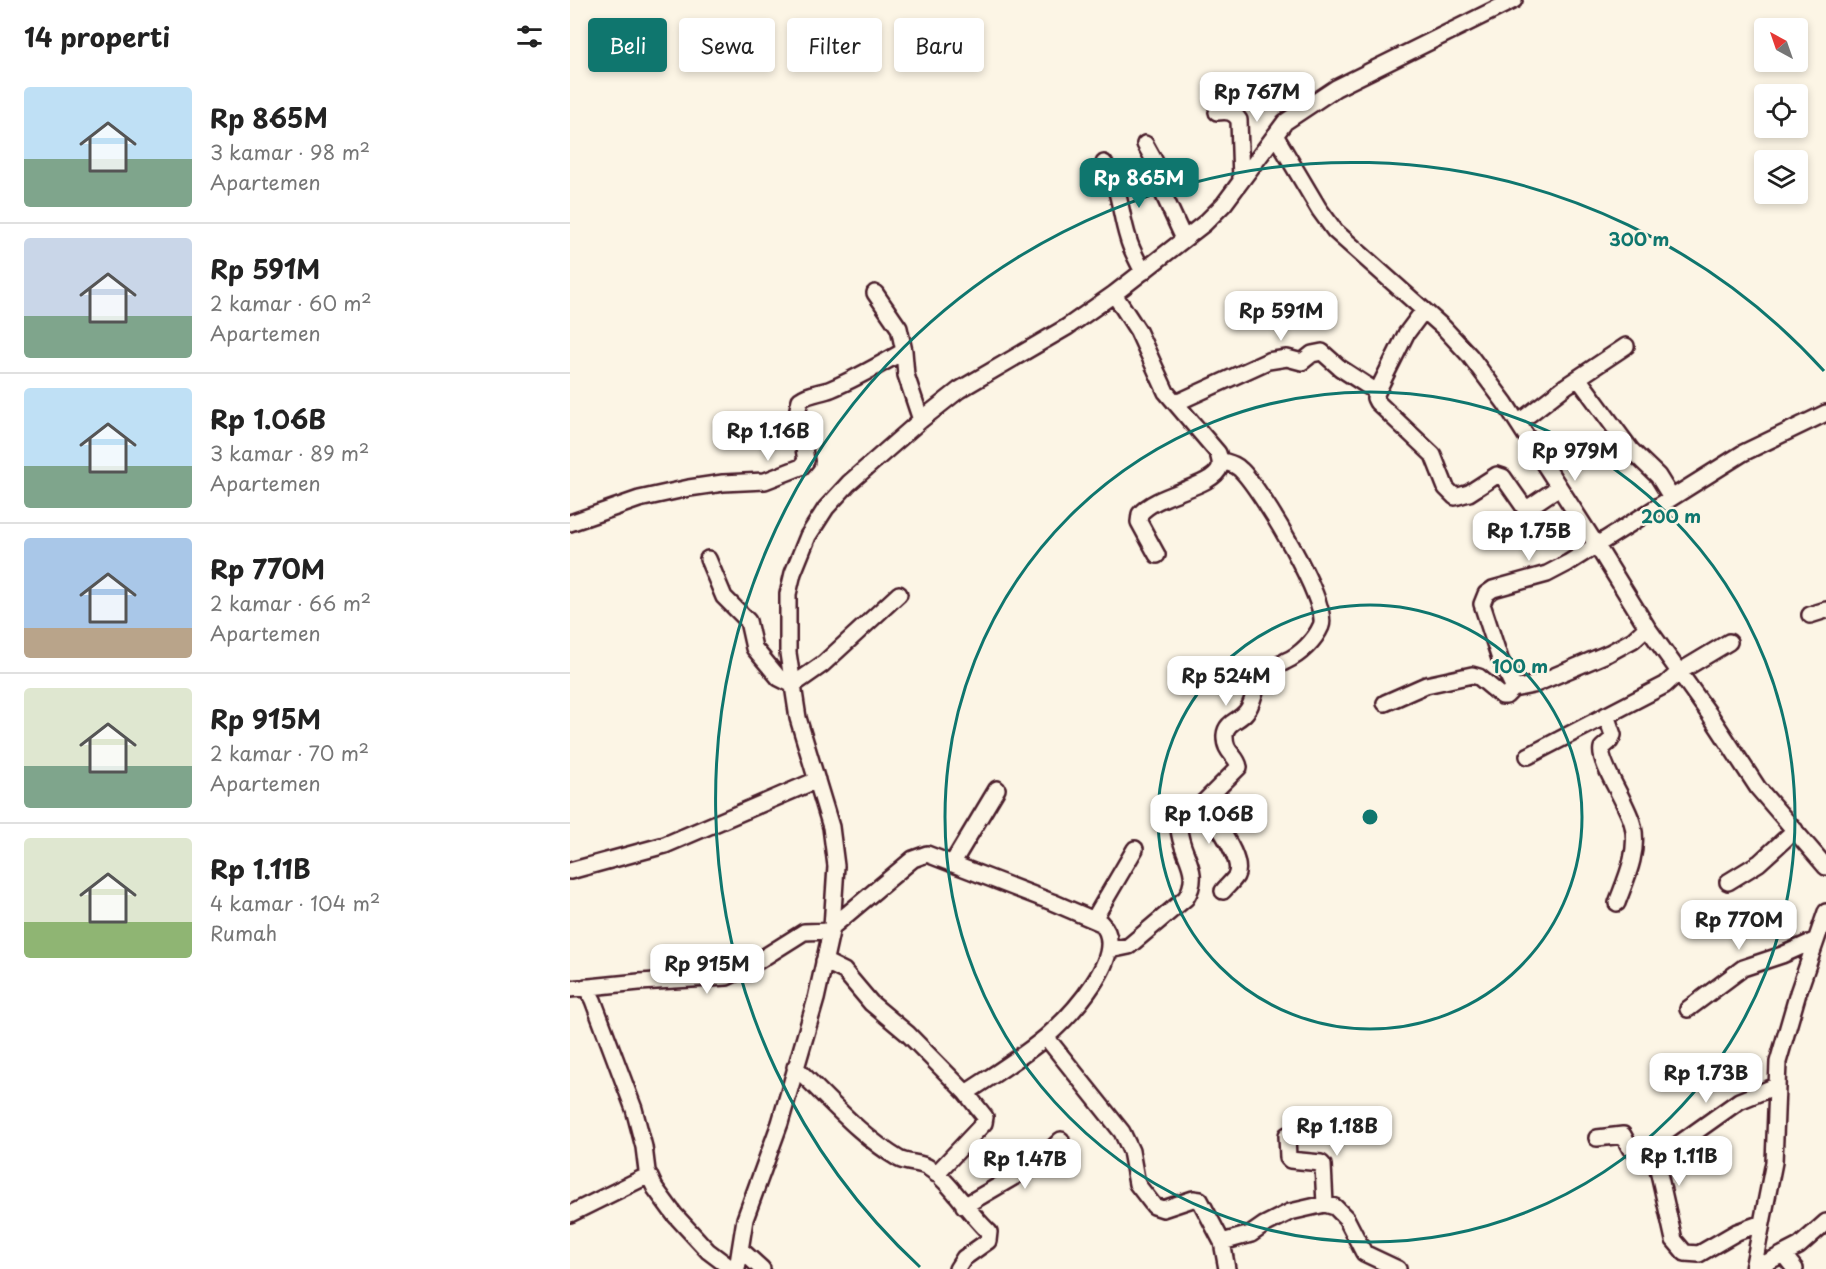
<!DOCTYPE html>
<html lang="id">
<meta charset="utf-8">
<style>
:root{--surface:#fff;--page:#f6f6f6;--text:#222;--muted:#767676;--line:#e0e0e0;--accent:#0f766e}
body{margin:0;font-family:"Playpen Sans",sans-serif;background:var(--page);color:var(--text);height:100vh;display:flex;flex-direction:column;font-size:22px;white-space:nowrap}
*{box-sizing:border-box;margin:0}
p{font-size:20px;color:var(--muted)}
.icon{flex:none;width:33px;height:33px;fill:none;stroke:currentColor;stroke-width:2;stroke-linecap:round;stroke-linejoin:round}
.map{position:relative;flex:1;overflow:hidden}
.panel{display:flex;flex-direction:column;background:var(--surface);width:570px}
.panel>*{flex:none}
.guide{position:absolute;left:18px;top:18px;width:570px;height:54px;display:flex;gap:12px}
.needle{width:39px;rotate:320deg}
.fabs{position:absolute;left:1184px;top:18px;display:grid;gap:12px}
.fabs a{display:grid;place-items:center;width:54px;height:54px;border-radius:6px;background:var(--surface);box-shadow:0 3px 9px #0003;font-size:30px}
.price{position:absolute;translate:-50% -51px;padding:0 14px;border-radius:12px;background:#fff;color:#222;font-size:20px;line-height:39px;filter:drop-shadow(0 2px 3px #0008)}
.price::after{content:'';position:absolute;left:50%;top:36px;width:18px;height:14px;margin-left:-9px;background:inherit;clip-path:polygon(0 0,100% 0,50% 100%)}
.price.current{background:var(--accent);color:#fff}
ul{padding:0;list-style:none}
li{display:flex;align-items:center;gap:18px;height:150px;padding:0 24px}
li+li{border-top:2px solid var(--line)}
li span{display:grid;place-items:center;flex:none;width:168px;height:120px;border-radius:6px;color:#555}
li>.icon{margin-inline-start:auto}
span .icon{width:72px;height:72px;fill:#fffc;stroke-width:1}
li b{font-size:26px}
h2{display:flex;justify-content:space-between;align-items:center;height:72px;padding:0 24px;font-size:26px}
.chip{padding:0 21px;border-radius:6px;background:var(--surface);box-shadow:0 3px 9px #0003;font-size:21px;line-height:54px}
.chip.current{background:var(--accent);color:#fff}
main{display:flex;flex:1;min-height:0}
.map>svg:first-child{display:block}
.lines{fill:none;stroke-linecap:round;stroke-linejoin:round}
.minor-casing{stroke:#4a1f2b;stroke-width:20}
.minor{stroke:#fcf5e5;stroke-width:15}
.ring{fill:none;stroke:#0f766e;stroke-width:3}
.centre{fill:#0f766e;stroke:#fcf5e5;stroke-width:3}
.ring-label{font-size:18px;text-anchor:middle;font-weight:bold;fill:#0f766e;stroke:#fcf5e5;stroke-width:5;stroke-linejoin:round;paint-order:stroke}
</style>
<main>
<section class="panel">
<h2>14 properti<svg class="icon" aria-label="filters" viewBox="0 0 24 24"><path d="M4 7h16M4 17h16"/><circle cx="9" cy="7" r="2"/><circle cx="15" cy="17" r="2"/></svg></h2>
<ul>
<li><span style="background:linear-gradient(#bfe0f5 60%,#7fa58c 0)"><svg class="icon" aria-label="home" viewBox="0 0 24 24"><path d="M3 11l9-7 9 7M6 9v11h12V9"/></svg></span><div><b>Rp 865M</b><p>3 kamar · 98 m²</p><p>Apartemen</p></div></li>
<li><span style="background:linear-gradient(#c9d6e8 65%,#7fa58c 0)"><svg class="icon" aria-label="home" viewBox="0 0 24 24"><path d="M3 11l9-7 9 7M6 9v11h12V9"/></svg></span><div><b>Rp 591M</b><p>2 kamar · 60 m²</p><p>Apartemen</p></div></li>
<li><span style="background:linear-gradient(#bfe0f5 65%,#7fa58c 0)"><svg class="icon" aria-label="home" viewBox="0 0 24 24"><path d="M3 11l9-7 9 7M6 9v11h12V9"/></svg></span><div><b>Rp 1.06B</b><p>3 kamar · 89 m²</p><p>Apartemen</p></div></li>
<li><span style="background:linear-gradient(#a9c7e8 75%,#b9a48a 0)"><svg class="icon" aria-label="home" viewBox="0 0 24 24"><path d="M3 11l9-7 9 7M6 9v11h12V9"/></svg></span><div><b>Rp 770M</b><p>2 kamar · 66 m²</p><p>Apartemen</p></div></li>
<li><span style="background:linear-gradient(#dfe7d0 65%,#7fa58c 0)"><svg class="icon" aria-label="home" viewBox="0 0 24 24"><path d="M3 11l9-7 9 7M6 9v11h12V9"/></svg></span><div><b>Rp 915M</b><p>2 kamar · 70 m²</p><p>Apartemen</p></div></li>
<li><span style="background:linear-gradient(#dfe7d0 70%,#8fb573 0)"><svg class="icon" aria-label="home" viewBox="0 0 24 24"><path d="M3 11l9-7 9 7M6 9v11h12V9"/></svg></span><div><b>Rp 1.11B</b><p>4 kamar · 104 m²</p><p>Rumah</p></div></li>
</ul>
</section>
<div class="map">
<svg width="1256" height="1269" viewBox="0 0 1256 1269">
<rect width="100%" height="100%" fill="#fcf5e5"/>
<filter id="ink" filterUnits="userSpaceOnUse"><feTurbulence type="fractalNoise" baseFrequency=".0167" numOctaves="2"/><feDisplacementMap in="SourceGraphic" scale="12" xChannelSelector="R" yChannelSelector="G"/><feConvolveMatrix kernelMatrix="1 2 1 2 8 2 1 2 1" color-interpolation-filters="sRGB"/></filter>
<g filter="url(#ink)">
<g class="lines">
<defs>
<path id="minor" d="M647,112C658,111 663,111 669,120L671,180
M705,135L749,209L765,231L874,328L900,356L935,403L1027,546L1077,627L1140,715L1188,788L1256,867
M575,144L585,162L592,191L614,239
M534,163C551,190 549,209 558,238C561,250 568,261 573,272
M305,293L329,328L334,351L336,375L351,420
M544,294L568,331L596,392L648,453C649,457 651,462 650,467C643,488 586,493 570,514L569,522L587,555
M854,310L836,334L807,392L805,398L807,402L863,455L876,488L885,497L899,493L927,475L933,477L954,507L961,506L989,487
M1008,378L1061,450L1088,476L1101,497
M606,403L698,361L717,358L732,362L742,354L752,352L770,368L807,392
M948,423L996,386L1056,346
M0,523L69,499L119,488L153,483L195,481L231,467L236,461L228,409L230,400C239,393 251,393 261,389C287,378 311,364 334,351
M138,559L154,597L178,621L184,648L209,678L223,685L253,664L329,594
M1240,615L1256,610
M943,689L963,685L1039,653L1063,640L1077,627
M815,703L856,685L902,675L909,677L932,696H936L943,689L942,684L930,659L912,604L916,594L923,589L977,574L998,563L1173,453L1256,413
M1036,715L1043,735L1040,741L1032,748C1028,763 1059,805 1063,826C1069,852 1056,879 1047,903
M958,756L1095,685L1109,672L1159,642
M634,802C642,820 675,858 666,876C663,881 657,886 653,891
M382,864L427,789
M0,871L95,845L247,780
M1158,882L1189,863L1225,830
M524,919L565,849
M540,950L559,946L616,898C633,870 610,855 609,828L612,822L634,802L669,767C667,755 654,753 655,735C656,722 669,721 676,712C685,702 683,686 693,675C699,668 708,666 716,661C730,655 745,640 751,626C761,605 690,488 671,470C666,464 658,463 650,460
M254,961L274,971L301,1003L338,1034L396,1093C423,1075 451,1058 476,1037C499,1017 561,953 531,923L482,902L357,854L343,859L262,927
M16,987L23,1000L64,1109L74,1147L77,1171L85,1188L104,1214L138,1251L162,1269
M0,989L69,982L157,977L180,966L234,932L261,931
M1118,1009L1173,968L1212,955L1246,940
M476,1037L552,1132L561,1151L567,1184L584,1206L593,1209L623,1199L630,1200L652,1242L657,1269
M225,1067C258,1098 290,1136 329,1159C338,1164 351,1162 359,1168C380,1181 399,1214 419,1232L418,1241L394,1258L387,1269
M717,1135L718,1158L720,1160L751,1163L753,1165L755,1204
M1027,1138L1053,1135L1060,1148C1073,1150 1079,1147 1086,1160L1104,1240L1115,1253L1129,1254L1167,1232L1192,1223
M1086,1160L1169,1101L1206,1086
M366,1174L414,1123L415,1117L396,1093
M394,1206L466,1164L491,1140
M0,1214L79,1175
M652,1242L681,1234L694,1225L720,1212L755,1204L765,1207L776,1218L794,1253L828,1269
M170,1249L192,1269
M1213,1254L1225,1269
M167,1269L175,1219L210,1123L246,999L262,927L266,866L261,827L228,718L218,653V594L223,573L238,536L256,508L279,483L351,420L389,390L497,327L544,294L635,223L654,204L715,122L766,88L944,0
M1183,1269L1204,1162L1208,1062L1228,993L1256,912
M1184,1269L1229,1246L1256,1222"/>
</defs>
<use href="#minor" class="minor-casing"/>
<use href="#minor" class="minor"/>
</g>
</g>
<g class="ring">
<circle cx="800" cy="817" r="212"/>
<circle cx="800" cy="817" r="425"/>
<path d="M350 1267A637 637 0 1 1 1254 371"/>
</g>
<circle cx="800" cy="817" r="9" class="centre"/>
<g class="ring-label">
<text x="1069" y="246">300 m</text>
<text x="1101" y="523">200 m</text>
<text x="950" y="673">100 m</text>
</g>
</svg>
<div class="fabs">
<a><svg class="needle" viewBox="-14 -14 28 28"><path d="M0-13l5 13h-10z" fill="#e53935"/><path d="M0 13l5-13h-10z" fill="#767676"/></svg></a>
<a><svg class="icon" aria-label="locate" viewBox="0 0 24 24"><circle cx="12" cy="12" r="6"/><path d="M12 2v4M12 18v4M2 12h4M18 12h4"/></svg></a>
<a><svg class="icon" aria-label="layers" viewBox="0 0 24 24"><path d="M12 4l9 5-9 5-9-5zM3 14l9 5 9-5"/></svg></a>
</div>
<b class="price" style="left:687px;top:123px">Rp 767M</b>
<b class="price current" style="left:569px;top:209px">Rp 865M</b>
<b class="price" style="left:711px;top:342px">Rp 591M</b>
<b class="price" style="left:198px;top:462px">Rp 1.16B</b>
<b class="price" style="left:1005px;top:482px">Rp 979M</b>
<b class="price" style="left:959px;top:562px">Rp 1.75B</b>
<b class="price" style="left:656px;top:707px">Rp 524M</b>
<b class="price" style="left:639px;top:845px">Rp 1.06B</b>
<b class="price" style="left:1169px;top:951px">Rp 770M</b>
<b class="price" style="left:137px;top:995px">Rp 915M</b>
<b class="price" style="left:1136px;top:1104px">Rp 1.73B</b>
<b class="price" style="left:767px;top:1157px">Rp 1.18B</b>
<b class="price" style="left:1109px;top:1187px">Rp 1.11B</b>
<b class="price" style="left:455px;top:1190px">Rp 1.47B</b>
<div class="guide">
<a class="chip current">Beli</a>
<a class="chip">Sewa</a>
<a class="chip">Filter</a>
<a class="chip">Baru</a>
</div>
</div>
</main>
